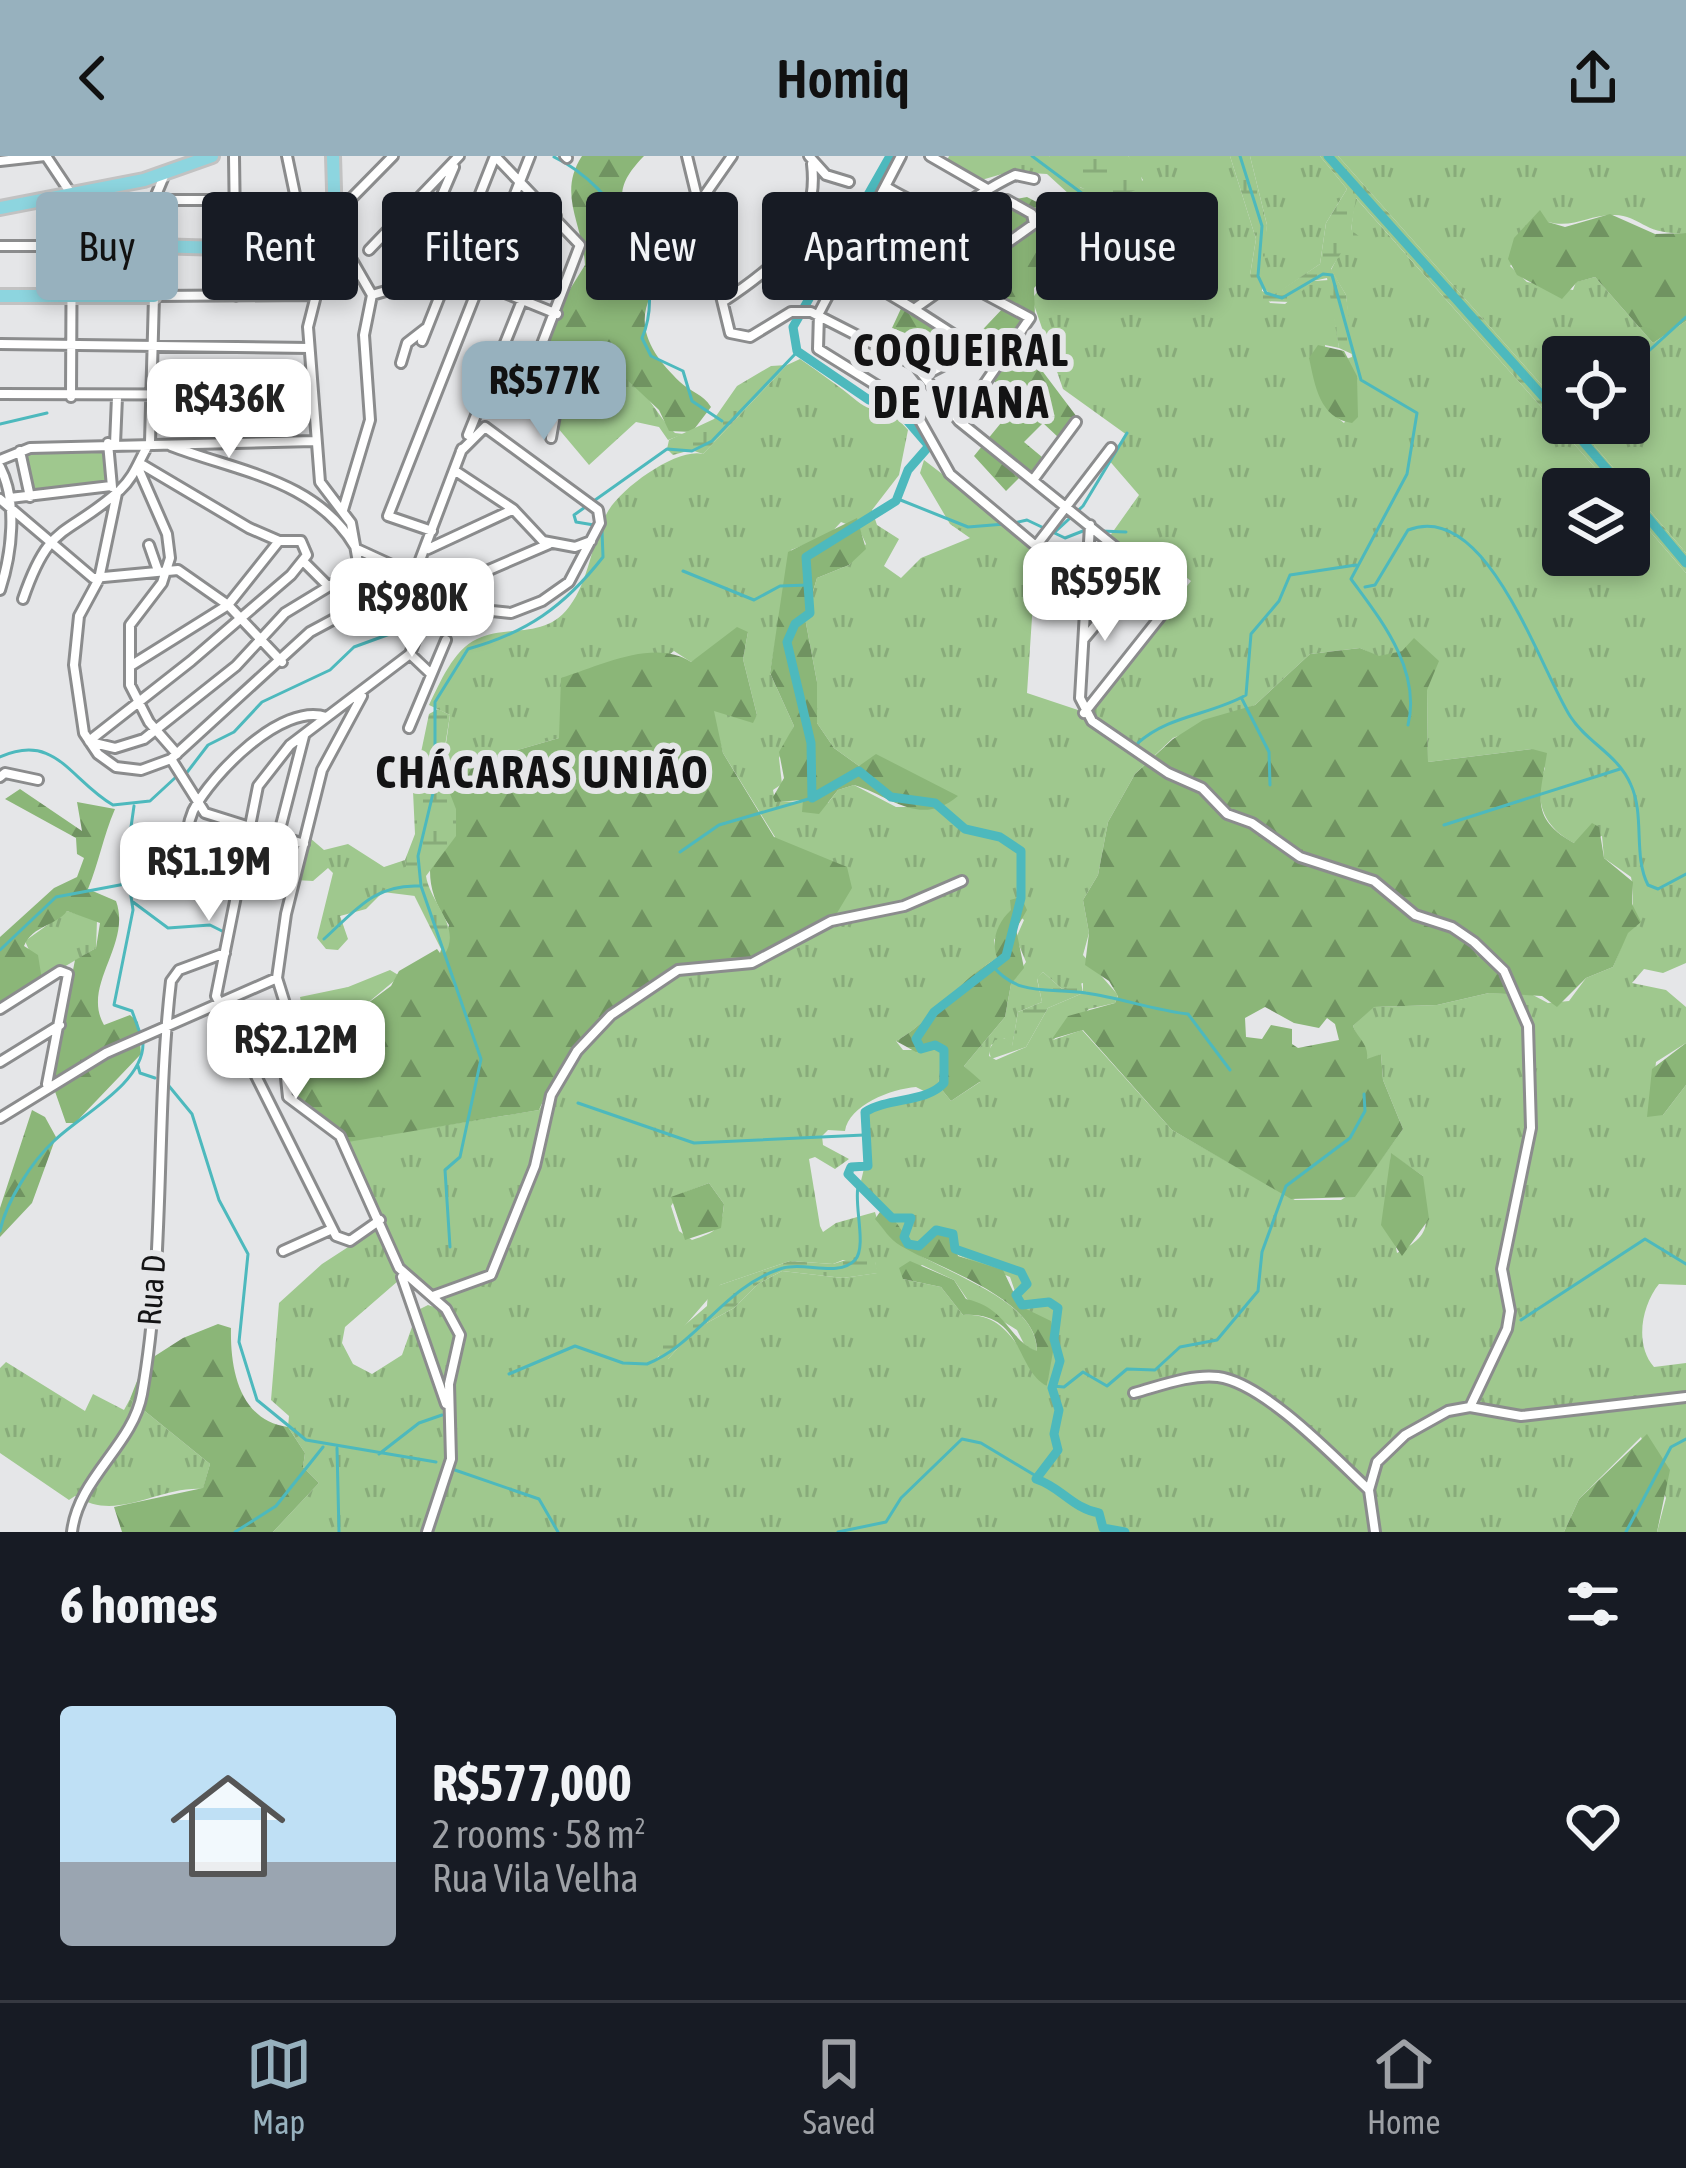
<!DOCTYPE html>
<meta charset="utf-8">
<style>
:root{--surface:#171b24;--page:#20242c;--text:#f1f3f6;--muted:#9ea1a6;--line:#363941;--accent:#97b1be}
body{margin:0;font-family:"Asap Condensed",sans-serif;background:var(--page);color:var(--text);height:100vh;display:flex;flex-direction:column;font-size:45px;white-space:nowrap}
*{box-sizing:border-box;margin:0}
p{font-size:39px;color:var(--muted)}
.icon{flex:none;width:66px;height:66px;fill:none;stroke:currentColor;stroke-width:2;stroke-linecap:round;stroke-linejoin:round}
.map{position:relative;height:1376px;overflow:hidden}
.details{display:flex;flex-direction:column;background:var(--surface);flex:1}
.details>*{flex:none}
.guide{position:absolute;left:36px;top:36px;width:1614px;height:108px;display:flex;gap:24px}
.tools{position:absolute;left:1542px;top:180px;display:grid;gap:24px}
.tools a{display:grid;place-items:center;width:108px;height:108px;border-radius:12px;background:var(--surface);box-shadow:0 6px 18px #0003;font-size:60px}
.price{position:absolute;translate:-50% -102px;padding:0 27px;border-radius:24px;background:#fff;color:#222;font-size:39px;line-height:78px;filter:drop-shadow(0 3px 6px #0008)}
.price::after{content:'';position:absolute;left:50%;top:72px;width:36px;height:27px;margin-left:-18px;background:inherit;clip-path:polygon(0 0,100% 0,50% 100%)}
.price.on{background:var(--accent);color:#111}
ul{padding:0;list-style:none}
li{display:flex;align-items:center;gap:36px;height:300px;padding:0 60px}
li+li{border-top:3px solid var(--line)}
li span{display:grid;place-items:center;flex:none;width:336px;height:240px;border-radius:12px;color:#555}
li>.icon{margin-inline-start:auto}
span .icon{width:144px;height:144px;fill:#fffc;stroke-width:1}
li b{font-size:51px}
h2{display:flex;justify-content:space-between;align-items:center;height:144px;padding:0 60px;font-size:51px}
.tag{padding:0 42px;border-radius:12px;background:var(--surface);box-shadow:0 6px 18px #0003;font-size:42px;line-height:108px}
.tag.on{background:var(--accent);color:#111}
header{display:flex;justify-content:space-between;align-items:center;height:156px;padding:0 60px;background:var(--accent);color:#111;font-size:54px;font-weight:600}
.dock{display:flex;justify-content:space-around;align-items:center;height:168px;border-top:3px solid var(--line);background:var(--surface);font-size:33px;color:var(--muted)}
.dock a{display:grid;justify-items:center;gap:6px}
.dock .on{color:var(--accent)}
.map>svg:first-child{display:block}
.grass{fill:url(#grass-tufts);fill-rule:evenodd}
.forest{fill:url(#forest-firs);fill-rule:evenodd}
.wetland{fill:url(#wetland-marsh)}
.green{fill:#9fc88e}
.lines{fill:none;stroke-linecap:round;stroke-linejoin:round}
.stream{stroke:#4db9bd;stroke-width:3}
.river{stroke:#4db9bd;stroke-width:9}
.minor-casing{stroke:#8b8c8d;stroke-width:14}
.major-casing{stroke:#c2c2c2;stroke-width:18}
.minor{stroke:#fff;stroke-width:8}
.major{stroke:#8dd5df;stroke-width:12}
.labels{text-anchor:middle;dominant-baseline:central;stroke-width:12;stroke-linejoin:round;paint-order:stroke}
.street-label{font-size:33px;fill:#131314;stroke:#e5e6e8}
.district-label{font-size:45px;font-weight:bold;letter-spacing:3px;fill:#131314;stroke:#e5e6e8}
</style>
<header><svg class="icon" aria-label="back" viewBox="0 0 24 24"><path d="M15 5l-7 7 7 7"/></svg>Homiq<svg class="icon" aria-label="share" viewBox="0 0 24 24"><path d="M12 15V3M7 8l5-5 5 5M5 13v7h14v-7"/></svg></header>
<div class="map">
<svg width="1686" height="1376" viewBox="0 0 1686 1376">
<defs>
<pattern id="grass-tufts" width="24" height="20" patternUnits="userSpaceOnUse" patternTransform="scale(3)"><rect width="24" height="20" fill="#9fc88e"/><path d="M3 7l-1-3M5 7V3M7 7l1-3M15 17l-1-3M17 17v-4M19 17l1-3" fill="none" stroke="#88ab7a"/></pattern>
<pattern id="forest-firs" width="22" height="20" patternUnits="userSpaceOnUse" patternTransform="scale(3)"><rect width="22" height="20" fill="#8bb678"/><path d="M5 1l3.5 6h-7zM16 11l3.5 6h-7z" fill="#709361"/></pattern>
<pattern id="wetland-marsh" width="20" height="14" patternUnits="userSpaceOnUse" patternTransform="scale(3)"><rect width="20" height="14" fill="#9fc88e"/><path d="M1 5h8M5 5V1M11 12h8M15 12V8" fill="none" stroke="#88ab7a"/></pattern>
</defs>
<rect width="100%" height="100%" fill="#e5e6e8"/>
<path class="grass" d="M949,0H1049L1081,32L1127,39L1143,24L1128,0H1230L1256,83L1250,119L1270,147L1285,148L1313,125L1329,124L1339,192L1325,189L1328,254L1344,267C1361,245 1358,227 1346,203L1352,201L1346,139L1331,114L1351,75L1355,41L1614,333H1563V399H1629V351L1686,417V807L1663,817L1644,813L1632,827L1666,834L1686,851V887L1656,906L1651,950L1663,959L1686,929V1129L1659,1128C1642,1149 1634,1188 1654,1211L1686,1207V1376H1657L1666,1342L1641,1281L1579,1343L1564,1376H273L319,1327L303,1311L305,1297L288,1271L289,1260L271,1244L279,1147L322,1108L382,1069L347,985L539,954L580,888L775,681L723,597L713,560L714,554L752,566L757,559L743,503L748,476L691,506L674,495L559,582L442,616L450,559L429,549C440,527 453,494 477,483C509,468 544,484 569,451C590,424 591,386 607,357C620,332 678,291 703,298L787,209L800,203C820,217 839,230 857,245C875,260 889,250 908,274L899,319L872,354L877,369L899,383L884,410L901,422L921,402L970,382L950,368L920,317L924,304L1001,363L1036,401L1027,537L1087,557L1191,425L1152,395L1140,408L1107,384L1139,339L1107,302L1127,279L1063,233L1032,143L1054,112L1115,80L1047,18L1009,16L978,25L946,7ZM841,366L859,373L866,388L849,409L817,422L805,462L817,526V567L834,592L859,610L870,606L942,651H896L854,629L838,634L828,647L775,645L773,634L782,628L779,602L794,570L770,517L791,394L829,379ZM1360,492L1379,501L1402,495L1427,534L1428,606L1532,593L1545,612C1533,644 1543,671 1574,687L1602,680L1604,702L1631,721C1638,754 1625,782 1613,811L1586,822L1569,845L1548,847L1531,838L1489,837L1437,849L1373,851L1353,870L1367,905L1381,898L1383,924L1403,973L1361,1031L1341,1044H1295L1172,974L1082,874L1053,884L1089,853L1115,847L1118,839L1083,799L1089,777L1083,744L1098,719L1108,666L1135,618L1173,582L1255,549L1310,498ZM1012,754L1024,764L1016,782L1026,806L1011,828L1005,861L964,910L980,926L951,945L938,929L943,894H903L896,885C932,865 958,825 997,802L994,784ZM1043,816L1062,833L1083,827V837L1048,852L1026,891L996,904L989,900L991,889L1005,882L1012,891L1018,856L1042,846L1037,823ZM916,931L930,938L862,958L866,1004L861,1025L913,1088L953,1081L958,1099L1010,1121L1020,1150L1053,1172L1047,1230C1020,1202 1011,1156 963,1159L941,1131L903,1123L922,1109L954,1124L967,1143L1017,1174L1025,1190L1037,1196C1038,1127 886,1109 875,1056L836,1067L823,1076L820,1070L809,1003L815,1001L835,1013L849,1003L823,989L822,980L828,974L845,975C849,949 891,933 916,931ZM1391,998L1423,1020C1420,1059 1443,1074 1397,1097L1387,1045ZM709,1027L724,1048C722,1073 716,1076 692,1084L679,1075L671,1050L678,1039ZM397,1101L443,1146L437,1152L428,1149L418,1154L402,1199L372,1218L353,1208L342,1187L345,1171L398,1125L401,1119L392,1103ZM843,1104L875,1106L877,1117L843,1122L782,1115L758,1128L734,1152L694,1174L668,1203L657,1202L720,1129L790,1105L833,1108Z
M1250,0H1320L1347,33L1326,67L1320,108L1272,141L1259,126L1267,69Z
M1338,0H1686V77C1642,79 1643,60 1614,59C1590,58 1574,73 1548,66L1510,110L1527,126L1573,134L1576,126L1595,121L1653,187L1686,165V397L1575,267H1629V201H1563V253Z
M595,201C634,207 651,254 675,277L684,278L668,284L659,271L636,266L589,309L552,265L571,231L568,225L578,210Z
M310,682L324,694L348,688L384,711L405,704L415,740L383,736L366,753L340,760L348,783L338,794L326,793L317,782L333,717L328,712L313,725L295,724Z
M67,755L97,764L96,792L42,824L25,785Z
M390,814L400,820L364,850L342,846L322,867H305L300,841L348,831Z
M6,1206L85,1255L93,1238L124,1254L130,1243L210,1308L203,1333C157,1330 118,1367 75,1340L69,1344L0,1297V1212Z"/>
<path class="forest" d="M582,0H644C605,40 628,51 639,90C644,106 647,123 651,139C634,173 654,201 680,226C691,236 703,238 711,251L692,276L669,275L659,254L604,202L578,210L568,225L540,211L567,138L585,109C583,68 557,38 582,0Z
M1027,41L1081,69L1090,60L1116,80L1054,112L1034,132L1035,161L1019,184L1080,265L1059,282L1043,267L1024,286L1042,301L1027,321L1023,318L1006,335L974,300L1018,246L989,221L996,211L970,187L1005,150L959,125L916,151L946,171L912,209L903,203L905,177L892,172L922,107L982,49Z
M1540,54L1548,66L1565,71L1610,58L1655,78L1686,77V165L1653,187L1595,121L1577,126L1562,143L1517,119L1508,103L1514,82Z
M1318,189L1344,195L1357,220L1358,261L1352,267C1319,262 1315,229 1309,202Z
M857,362L866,393L849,409L817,422L805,462L817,526V567L834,592L859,610L876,598L958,640C920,672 891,640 854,629L838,634L819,658L802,656L803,644L775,646L773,641L784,622L779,596L794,570L770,517L788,396Z
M737,471L748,476L743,503L757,559L753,567L714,555L723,597L774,681L847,711L852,732L834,762L748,807L672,815L580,888L552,925L539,954L348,986C332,969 310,959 295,942C284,930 302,882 295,858L301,856L310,870L327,864L337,848L364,850L391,830L399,815L437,793L440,797L449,769C413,715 437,691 450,632L442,616L559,582L561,522C600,510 654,482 691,506Z
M1414,482L1439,505L1427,534L1428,606L1532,593L1547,597C1541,638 1528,662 1574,687L1592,667L1599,671L1604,702L1633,726L1632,748L1641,766L1628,777L1613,811L1586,822L1557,851L1542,840L1489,837L1437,849L1374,851L1353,870C1358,883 1369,888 1367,903L1381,898L1383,924L1403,973L1355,1041L1291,1043L1172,974L1083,874L1052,883L1068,860L1115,847L1118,840L1109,825L1085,809L1089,777L1083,744L1098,719L1108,666L1135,618L1173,583L1203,564L1255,549L1310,498L1360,492L1379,500L1402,495ZM1265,851L1294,867L1319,872L1327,862L1335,868L1339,884L1298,892L1292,888V873L1271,869L1262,883L1246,881L1245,862Z
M20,633L82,675L77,646L115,653C103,681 99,706 88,733L116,745C132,789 81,829 104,869L130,859L138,866L141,898L75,967H66L51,924L75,804L96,792L100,767L67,755C56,770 33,769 24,790L38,799L42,824L0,849V781L54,732L77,721L84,702L77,698L76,682L5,643Z
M1021,741L1027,754L1016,773L1024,812L1011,828L1005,861L964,910L981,925L951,945L938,929L943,893L916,896L896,885C932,865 958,824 997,802C991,784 997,767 1011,754L1010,744Z
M1686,887V929L1663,959L1647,961L1652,913Z
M32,954L45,961L56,981L32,1047L0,1081V1052Z
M1391,997L1423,1020L1429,1063L1402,1100L1381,1069Z
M709,1027L724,1048L721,1072L685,1084L671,1041Z
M884,1050L912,1088L926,1087L933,1073L953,1080L958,1100L1003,1114L1020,1150L1051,1165L1055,1184L1047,1230C1015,1214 1024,1155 963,1159L941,1131L903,1123L899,1112L910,1105L954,1124L966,1143C1008,1152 1009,1185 1037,1195C1038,1142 937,1112 901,1090C889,1083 884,1073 875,1063Z
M218,1168L231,1172C230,1214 240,1265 288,1271L305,1297L303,1311L319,1327L273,1376H122L114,1351L203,1332L210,1308L130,1243L144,1207L183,1182Z
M1647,1278L1670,1314L1657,1376H1564L1579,1343Z"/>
<path class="wetland" d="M1049,0H1128L1140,14L1143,30C1113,50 1062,33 1049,0Z
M1230,0H1250L1267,69L1262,135L1272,140L1320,108L1326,67L1347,33L1320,0H1338L1563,253V267H1575L1686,397V417L1629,351V333H1614L1356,42L1351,74L1360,81L1359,89H1346L1331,113L1346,139L1354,199L1339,192L1327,122L1313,125L1290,146L1260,145L1250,119L1256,83Z
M787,209L703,298L691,294L673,299L667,293L669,284L714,263L737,230L771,210Z
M438,553L450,559L441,615L456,653V680L426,720C430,747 463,772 444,799L410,731L405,704L415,678L413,635L429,558Z
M1043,816L1062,833L1081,826L1083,837L1048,852L1026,891L991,903L989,894L995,884L1006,882L1012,890L1018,856L1042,846L1037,822Z
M862,1099L875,1105L878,1117L843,1122L782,1115L758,1128L734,1152L694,1174L668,1203L657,1205L664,1187L707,1150L708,1136L714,1131L790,1105L833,1108Z"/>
<path class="green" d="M102,289L106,330L31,339L27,297Z"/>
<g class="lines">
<path class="stream" d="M1032,0L1107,56L1132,105L1135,131
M1240,0L1262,70L1258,120L1266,137L1282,142L1323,118L1332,119L1361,224L1417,257L1407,318L1351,423C1377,459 1422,512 1408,569
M554,1C615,30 670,117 642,182L651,200L683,215L692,245L722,265
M1629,213L1686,161
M0,268L47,257
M898,343L968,371L1005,368
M1014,367L1027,364L1065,382L1088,373
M594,369L576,366L574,359L667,293L692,295L712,285L798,195
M1101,375L1126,376
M1055,376L1083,350L1127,277
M683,415L754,444L780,430L808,429
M1365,431L1375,429L1408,374C1486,343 1538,508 1570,560C1587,587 1618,598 1631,629C1645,660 1633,700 1648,729L1658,733L1686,718
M1242,543L1269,596L1270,629
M1138,587C1169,559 1211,559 1246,539L1251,478L1279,445L1290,419L1356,409
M0,601C56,576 70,624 113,649L150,645L176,621
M185,619L208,589L234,576L262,546L330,514L354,491L409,471
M134,650L126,706L133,754L114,849L132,855L140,877
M1444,669L1620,613
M680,696L719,669L812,642
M133,746L168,772L210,769L226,777
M324,783C355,755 374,728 419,730
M0,794L56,741L125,728
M992,809C1018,842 1050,831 1086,837C1121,842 1153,854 1188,858L1230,914
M138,910L140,917L155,922
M164,924L192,958L219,1044L248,1098L239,1186L257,1244L306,1284L436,1306
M578,947L694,987L864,979
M0,1075C6,1046 32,1005 54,985C79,960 143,928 143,888
M450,1091L445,1014L460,1001L481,903L421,730L418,700L435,629V546L468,493C526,477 564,451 603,401L602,375
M1521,1164L1645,1083L1686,1108
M509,1218L575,1190L623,1207L647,1208C698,1188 724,1130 783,1112C804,1105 838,1122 855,1104C867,1091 854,1050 858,1031
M1052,1230L1064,1231L1083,1216L1107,1230L1127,1213L1155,1214L1180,1191L1217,1184L1258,1135L1262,1096L1286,1030L1350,982L1365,955L1364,938
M337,1292L339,1376
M379,1298L419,1267L442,1259
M452,1313L539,1343L558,1376
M235,1376L276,1350L323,1291
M838,1376L886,1366L901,1342L962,1283L981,1287L1036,1320
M1626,1376L1671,1291L1686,1283"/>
<path class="river" d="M890,0L793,171L797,195L869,244L898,254L929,290L908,314L896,345L806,401L810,457L795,468L787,486L811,587L812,642L859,615L891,641L935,647L965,673L1000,681L1021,695V742L1006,800L934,856L916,883L921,893L935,889L944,894V927C926,947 889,941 865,956L868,1010L851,1011L848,1018L892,1062H911L904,1081L908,1088L919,1090L936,1074L953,1078L955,1093L1021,1116L1027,1128L1016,1139L1022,1149L1049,1146L1058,1152L1054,1183L1060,1205L1052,1232L1059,1254L1054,1278L1058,1294L1036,1323C1061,1331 1072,1352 1099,1357L1103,1372L1125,1376
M1328,0L1563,263
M1567,267L1624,333
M1629,339L1686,407"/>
<defs>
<path id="minor" d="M46,0L72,39L71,241
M234,0L236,140
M287,0L296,43
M495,0L580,89L524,235
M565,0L567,2
M687,0L730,177L750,181L791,156H811L915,209L959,265L1171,436L1172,446L1084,557
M809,0L826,19L849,26
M901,0L819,157L818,193L913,252L950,318L1043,396L1082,453
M930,0L989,34
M0,5L45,0
M886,31C960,74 951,49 1015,19L1034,23
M702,43L732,0
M154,44H334
M335,59L393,0
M334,73L372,139L364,179L370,264L343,354
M863,73L1030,162L959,265
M427,74L454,11
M430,82L456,95
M0,90H154V44L164,20
M369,94L459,0
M327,96L308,171L320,326L351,367L359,412L372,436L407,452L417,479L410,498L290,589L258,630L216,840L336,1080L350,1085L380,1064
M842,110L914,153
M453,116L557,158
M372,139L417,126L436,114L417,47
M724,145C775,111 820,75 812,8
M422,185L495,0
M0,188L309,192
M401,207L407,187L425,173
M1001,209L914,153L1034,68L1032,58L1007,44
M925,219L977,192
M528,227L558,242L551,282
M0,238L310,239
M468,279L556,60
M108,287L112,331
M115,288L117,241
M171,290C239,316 317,324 356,392
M20,295L30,341
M0,304L30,292L314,285
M0,311C18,346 12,397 0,434
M139,314L167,378L170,402L162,427L130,469V529L149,566L177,598
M454,314L513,353L543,385L575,391L591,385
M1033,324L1076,266
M117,337L99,423L79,460L74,509L84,577L98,598L116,611L141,614L171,603L310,476L379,439
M10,342L111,330
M0,343L93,422L178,414L228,449L282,506
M1090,369L1080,542L1092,565L1168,617L1202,632L1227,658L1252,667L1300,701L1374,725L1415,759L1452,771L1474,786L1504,815L1528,870L1531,972L1502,1113L1510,1155L1507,1173L1470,1251
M432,375L388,360L530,0
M149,389L157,412
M1036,390L1111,292
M428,393L512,354
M359,394L492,455L511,457L542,445L569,426L600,367L598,354L485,271L461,295
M305,407L327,429
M447,432L549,388
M23,443C50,364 66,382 120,334C136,319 139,303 150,286L154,140L315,139
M403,449L462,293
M1084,483L1143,412
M410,498L430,517
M132,509L228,449L279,385
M362,540L322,614L286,758L277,822L296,883L286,922L288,941L340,980L399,1112L446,1153L460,1179L449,1228L451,1303L427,1376
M409,572L446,484
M89,585L191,505L291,419L307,399L301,385H279L249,372L141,308
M90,586L115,592L144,583L236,510L285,457L359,412
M171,603L205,657L304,688
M0,621L5,617L38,624
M278,681L304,580
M137,710L151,722L182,721C187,699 184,676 193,655C211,619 282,546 326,561
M0,853L60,815L68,818L47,928
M0,906L60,869
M0,962L106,897L277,822
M283,1095L332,1073
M402,1121L446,1248
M433,1140L491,1119L535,1010L551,939L577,895L611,859L678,814L752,807L831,765L904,750L962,725
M1134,1237C1160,1230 1190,1218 1218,1221C1264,1227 1334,1301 1368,1333
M72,1376C78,1322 133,1289 142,1238C166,1103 155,962 171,825L179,814L225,797
M1375,1376L1369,1334L1377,1306L1405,1279L1448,1255L1470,1251L1521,1260L1686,1241"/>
<path id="major" d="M0,52L144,24L212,0
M0,140H154V90L328,95L335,66L333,0"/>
</defs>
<use href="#minor" class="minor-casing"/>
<use href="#major" class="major-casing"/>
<use href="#minor" class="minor"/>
<use href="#major" class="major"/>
</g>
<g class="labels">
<g class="street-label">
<text transform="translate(151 1134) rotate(-86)">Rua D</text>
</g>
<g class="district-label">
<text x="962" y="194">COQUEIRAL<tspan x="962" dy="52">DE VIANA</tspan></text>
<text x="543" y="616">CHÁCARAS UNIÃO</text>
</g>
</g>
</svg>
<div class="tools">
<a><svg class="icon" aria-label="locate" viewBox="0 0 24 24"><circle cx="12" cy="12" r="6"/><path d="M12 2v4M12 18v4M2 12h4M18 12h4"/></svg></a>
<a><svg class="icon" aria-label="layers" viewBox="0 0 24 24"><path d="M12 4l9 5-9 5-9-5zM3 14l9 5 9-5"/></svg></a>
</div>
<b class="price on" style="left:544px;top:287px">R$577K</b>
<b class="price" style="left:229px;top:305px">R$436K</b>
<b class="price" style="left:1105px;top:488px">R$595K</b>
<b class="price" style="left:412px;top:504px">R$980K</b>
<b class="price" style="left:209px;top:768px">R$1.19M</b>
<b class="price" style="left:296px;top:946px">R$2.12M</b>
<div class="guide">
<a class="tag on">Buy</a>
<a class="tag">Rent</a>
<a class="tag">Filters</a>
<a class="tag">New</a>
<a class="tag">Apartment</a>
<a class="tag">House</a>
</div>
</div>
<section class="details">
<h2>6 homes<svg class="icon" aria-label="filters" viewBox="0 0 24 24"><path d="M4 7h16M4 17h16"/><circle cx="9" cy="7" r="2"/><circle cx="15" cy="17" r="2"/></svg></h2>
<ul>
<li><span style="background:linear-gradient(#bfe0f5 65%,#9aa5b1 0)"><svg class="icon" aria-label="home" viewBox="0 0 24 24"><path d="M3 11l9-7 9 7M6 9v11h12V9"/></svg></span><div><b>R$577,000</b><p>2 rooms · 58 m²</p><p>Rua Vila Velha</p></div><svg class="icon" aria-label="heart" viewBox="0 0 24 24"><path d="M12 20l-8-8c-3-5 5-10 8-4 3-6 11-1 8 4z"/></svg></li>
</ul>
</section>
<nav class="dock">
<a class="on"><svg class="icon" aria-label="map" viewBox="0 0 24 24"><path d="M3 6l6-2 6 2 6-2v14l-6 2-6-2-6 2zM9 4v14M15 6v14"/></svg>Map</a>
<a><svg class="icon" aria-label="saved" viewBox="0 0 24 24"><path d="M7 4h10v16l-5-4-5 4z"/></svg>Saved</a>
<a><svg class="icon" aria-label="home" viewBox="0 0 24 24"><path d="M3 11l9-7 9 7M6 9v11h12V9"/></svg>Home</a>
</nav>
